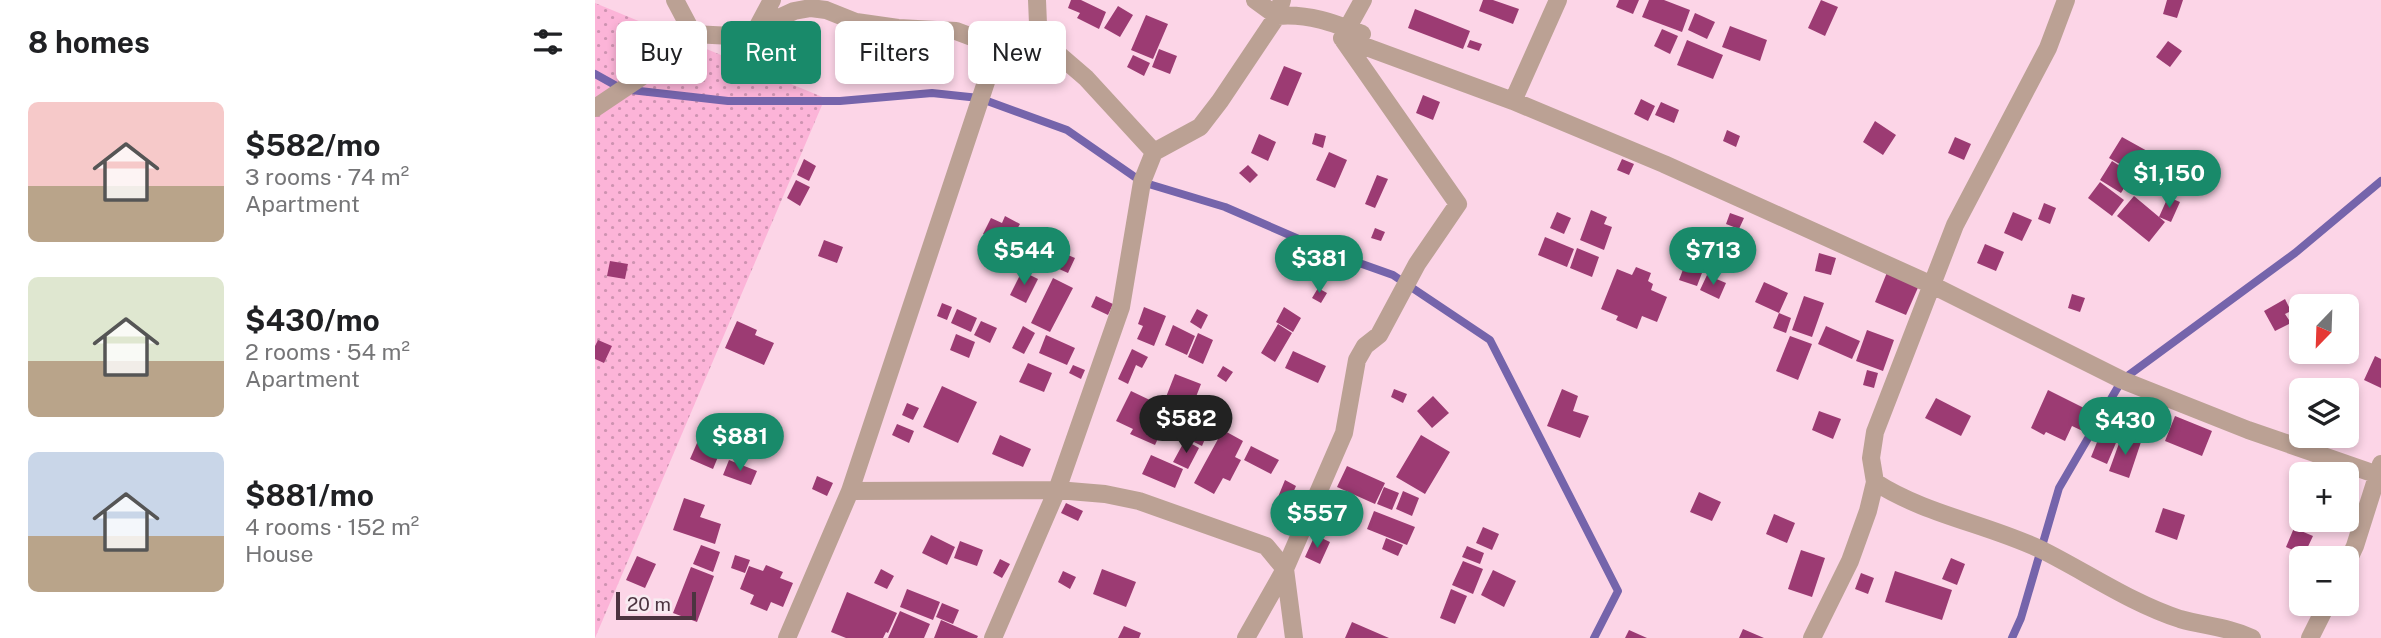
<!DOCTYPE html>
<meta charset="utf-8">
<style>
:root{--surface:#fff;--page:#f2f2f2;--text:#202124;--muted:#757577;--accent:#198a6a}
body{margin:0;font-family:"Public Sans",sans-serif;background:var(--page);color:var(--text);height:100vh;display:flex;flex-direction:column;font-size:26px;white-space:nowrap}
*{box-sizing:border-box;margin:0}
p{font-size:23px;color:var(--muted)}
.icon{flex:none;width:38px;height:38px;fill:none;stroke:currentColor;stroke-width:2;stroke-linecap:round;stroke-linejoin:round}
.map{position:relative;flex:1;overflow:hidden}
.sheet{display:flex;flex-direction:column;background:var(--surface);width:595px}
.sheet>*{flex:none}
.hud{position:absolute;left:21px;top:21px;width:665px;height:63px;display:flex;gap:14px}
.needle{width:46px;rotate:203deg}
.tools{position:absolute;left:1694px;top:294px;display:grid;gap:14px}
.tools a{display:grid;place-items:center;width:70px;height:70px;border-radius:10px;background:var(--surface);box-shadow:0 4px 10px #0003;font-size:35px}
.scale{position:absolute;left:21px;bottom:18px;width:80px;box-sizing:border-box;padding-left:7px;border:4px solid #4c3440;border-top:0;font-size:19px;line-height:24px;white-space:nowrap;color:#4c3440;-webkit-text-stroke:5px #f8ebf1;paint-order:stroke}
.price{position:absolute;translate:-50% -60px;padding:0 16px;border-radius:24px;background:var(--accent);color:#fff;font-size:23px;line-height:46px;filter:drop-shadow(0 2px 4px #0008)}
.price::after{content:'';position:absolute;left:50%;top:42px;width:21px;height:16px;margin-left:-10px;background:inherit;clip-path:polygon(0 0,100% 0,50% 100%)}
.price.on{background:#222;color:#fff}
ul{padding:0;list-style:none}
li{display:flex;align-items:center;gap:21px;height:175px;padding:0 28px}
li span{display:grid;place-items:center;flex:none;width:196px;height:140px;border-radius:10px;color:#555}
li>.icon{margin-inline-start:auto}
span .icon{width:84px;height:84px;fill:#fffc;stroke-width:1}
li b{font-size:30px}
h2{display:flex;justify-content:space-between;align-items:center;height:84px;padding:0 28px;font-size:30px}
.chip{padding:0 24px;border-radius:10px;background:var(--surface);box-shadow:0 4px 10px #0003;font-size:24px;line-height:63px}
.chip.on{background:var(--accent);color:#fff}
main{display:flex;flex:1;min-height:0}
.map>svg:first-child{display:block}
.grass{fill:url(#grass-dots)}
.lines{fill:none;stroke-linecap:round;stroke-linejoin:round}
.stream{stroke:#7564ab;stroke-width:8}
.building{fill:#9c3b73}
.minor{stroke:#bba194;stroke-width:18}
</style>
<main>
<section class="sheet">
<h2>8 homes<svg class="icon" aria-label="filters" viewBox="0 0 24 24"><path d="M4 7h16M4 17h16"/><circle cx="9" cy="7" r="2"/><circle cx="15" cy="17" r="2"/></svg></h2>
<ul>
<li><span style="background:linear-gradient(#f6c9c9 60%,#b9a48a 0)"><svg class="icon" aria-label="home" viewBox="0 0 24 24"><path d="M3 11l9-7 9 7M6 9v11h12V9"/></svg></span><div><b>$582/mo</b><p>3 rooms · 74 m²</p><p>Apartment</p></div></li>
<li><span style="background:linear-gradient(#dfe7d0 60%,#b9a48a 0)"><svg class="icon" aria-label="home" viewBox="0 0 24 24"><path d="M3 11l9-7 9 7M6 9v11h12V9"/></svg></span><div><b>$430/mo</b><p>2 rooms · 54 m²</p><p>Apartment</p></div></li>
<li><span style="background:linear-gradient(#c9d6e8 60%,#b9a48a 0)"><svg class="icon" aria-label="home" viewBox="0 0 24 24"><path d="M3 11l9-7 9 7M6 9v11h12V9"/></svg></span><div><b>$881/mo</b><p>4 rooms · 152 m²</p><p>House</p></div></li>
</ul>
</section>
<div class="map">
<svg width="1786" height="638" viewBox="0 0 1786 638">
<defs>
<pattern id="grass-dots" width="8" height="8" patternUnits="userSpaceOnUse" patternTransform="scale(1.75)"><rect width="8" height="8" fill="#fcb4d8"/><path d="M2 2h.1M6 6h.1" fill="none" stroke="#ce93b1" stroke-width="1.8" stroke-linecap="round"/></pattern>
</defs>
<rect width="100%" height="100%" fill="#fcd5e7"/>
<path class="grass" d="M0,3L230,98L0,638Z"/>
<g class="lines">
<path class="stream" d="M0,74L27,89L133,101H245L337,93L384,98L472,130L547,182L630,207L736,253L798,275L895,340L1023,591L999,638
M1417,638L1426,618L1464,488L1527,380L1700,253L1786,181"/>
</g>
<path class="building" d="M476,0H486L511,12L504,29L482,18L485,13L473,8Z
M888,0H898L924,9L918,24L884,11Z
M1024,0H1044L1038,14L1021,7Z
M1054,0H1069L1095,10L1087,32L1047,17Z
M1226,0L1243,7L1230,36L1213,28Z
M1572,0H1588L1582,18L1568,14Z
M523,6L538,15L525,37L509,28Z
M820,9L875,31L868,49L813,28Z
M1100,13L1120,22L1112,39L1093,30Z
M551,15L573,24L558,59L536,50Z
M1135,26L1172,40L1165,61L1127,47Z
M1067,29L1083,36L1075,54L1059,46Z
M875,40L887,44L884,51L872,47Z
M1092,40L1128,55L1118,79L1082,65Z
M1573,41L1587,51L1575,67L1561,57Z
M564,49L582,56L575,74L557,67Z
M538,55L555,63L549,76L532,67Z
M689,66L707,73L693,106L675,99Z
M828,95L845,102L838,120L821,113Z
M1046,99L1060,106L1053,121L1039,114Z
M1066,102L1084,110L1079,123L1060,115Z
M1280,121L1301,135L1288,155L1268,142Z
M1132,130L1145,136L1141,147L1128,141Z
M720,133L731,136L728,148L717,144Z
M664,134L681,142L673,161L656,153Z
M1360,137L1376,144L1369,160L1353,153Z
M1527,137L1563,157L1551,179L1514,158Z
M1597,150L1611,157L1601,179L1587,172Z
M734,152L752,160L740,188L721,180Z
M209,159L221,166L214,181L202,175Z
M1027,159L1039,164L1034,175L1022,170Z
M1517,161L1538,174L1526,193L1505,180Z
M653,165L663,175L655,183L644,173Z
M782,175L793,179L780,208L770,204Z
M201,180L215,187L205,206L192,198Z
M1505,182L1529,200L1517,216L1493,198Z
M1539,196L1570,222L1554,242L1522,216Z
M1573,197L1585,202L1576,222L1564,217Z
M1449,203L1461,208L1455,224L1443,219Z
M996,210L1012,217L1009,224L1017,227L1009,250L985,240Z
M962,212L976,218L969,234L955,228Z
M1418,212L1437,220L1427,241L1409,233Z
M1135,213L1149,218L1144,229L1131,224Z
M410,216L425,224L421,231L429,235L420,251L388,234L396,218L407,223Z
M447,227L464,235L457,249L441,241Z
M780,228L790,232L786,241L776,238Z
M950,237L979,249L972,267L943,255Z
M229,240L248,247L242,263L223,256Z
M1390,244L1409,252L1401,271L1382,263Z
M437,245L454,253L449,267L431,259Z
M1097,246L1115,252L1102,286L1084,280Z
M714,248L726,255L722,263L710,256Z
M982,248L1004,257L997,277L975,268Z
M461,250L480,258L473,273L455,265Z
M411,253L425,260L419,273L405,267Z
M1224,253L1241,258L1236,275L1220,271Z
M15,261L33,264L30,279L12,276Z
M1041,267L1056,273L1053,281L1058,284L1056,290L1072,297L1062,322L1047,316L1042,329L1021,320L1023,316L1006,309L1022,269L1037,275Z
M1293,270L1325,283L1311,315L1280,302Z
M427,271L443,279L431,303L415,295Z
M1112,275L1131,283L1124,299L1105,290Z
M458,278L478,288L455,332L436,323Z
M1169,282L1193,293L1184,313L1160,302Z
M723,288L732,293L726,303L717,298Z
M1477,294L1490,298L1485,312L1473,308Z
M501,296L518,304L513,315L496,307Z
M1209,296L1229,303L1217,337L1197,330Z
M1690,299L1696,311L1690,314L1696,323L1680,331L1669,311Z
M347,303L357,307L352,320L342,316Z
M549,307L571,316L559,346L542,339L548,326L543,324Z
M689,307L706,318L698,332L681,322Z
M362,309L382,318L376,332L356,323Z
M602,309L613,315L606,329L595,322Z
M1184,313L1196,318L1191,333L1178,328Z
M142,321L162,330L160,335L179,343L169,365L130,348Z
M386,321L402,328L395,343L379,335Z
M683,324L697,333L680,362L666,353Z
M578,325L600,336L592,355L570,345Z
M428,326L440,333L429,354L417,348Z
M1231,326L1265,341L1257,359L1223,344Z
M1272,330L1299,340L1288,371L1261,361Z
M603,333L618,340L608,364L593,357Z
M361,334L380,342L374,358L355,350Z
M451,335L480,348L472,365L444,353Z
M1195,336L1217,344L1203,380L1181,371Z
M3,340L17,346L9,363L0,359V346Z
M537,349L553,357L547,368L541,365L533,384L523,379Z
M698,351L731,366L723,383L690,368Z
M1780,356L1786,359V388L1769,380Z
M433,363L457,373L449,392L424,382Z
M478,365L490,370L486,379L474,373Z
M628,366L638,372L631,382L622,376Z
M1272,370L1283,373L1279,388L1268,385Z
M580,374L606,384L597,407L571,397Z
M347,386L382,402L363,443L328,427Z
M799,389L812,394L808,403L796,397Z
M967,389L983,396L978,411L994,416L985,438L952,426Z
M1453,390L1501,414L1492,433L1477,426L1470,441L1451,432L1449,435L1436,428Z
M536,391L559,402L557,406L574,414L560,445L535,434L538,429L521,421Z
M838,396L854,413L837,428L822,411Z
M1341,398L1376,416L1366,436L1330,418Z
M615,400L628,406L619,423L607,416Z
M312,403L324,408L318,420L307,415Z
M1224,411L1246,419L1238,439L1217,430Z
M1580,416L1617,431L1607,456L1570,441Z
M604,419L616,425L607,446L595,440Z
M302,424L319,431L314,443L297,435Z
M1509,425L1526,431L1512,464L1496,457Z
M628,430L648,441L640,457L646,460L635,481L628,478L619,494L599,483Z
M405,435L436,449L428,467L397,454Z
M826,435L855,452L830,494L801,477Z
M1527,435L1546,442L1534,478L1514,471Z
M590,440L604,448L593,469L578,462Z
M102,443L125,452L118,469L95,459Z
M656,446L684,460L676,474L649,460Z
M556,455L588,469L580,488L547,474Z
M134,460L162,471L156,485L128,475Z
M752,466L790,483L780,504L742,487Z
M222,476L238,483L232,496L217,489Z
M690,480L701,486L694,502L683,497Z
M789,487L804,493L797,510L782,504Z
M808,491L824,498L817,516L801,509Z
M1104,492L1126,502L1117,521L1095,512Z
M89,498L110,505L105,517L126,524L120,544L78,530Z
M471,503L488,511L483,521L466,513Z
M1568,508L1590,515L1582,540L1560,532Z
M779,511L820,527L812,545L772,529Z
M1179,514L1200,523L1192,543L1171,534Z
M888,527L904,534L897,550L881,543Z
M1699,528L1718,536L1709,555L1691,547Z
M336,535L360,547L352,565L327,553Z
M720,535L735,542L725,564L710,557Z
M791,538L808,545L803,556L787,549Z
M365,541L388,550L382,566L359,558Z
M106,545L125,552L118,572L98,564Z
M872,546L889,553L885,564L867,557Z
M1206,550L1230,558L1217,597L1193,589Z
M140,555L155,560L150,573L136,568Z
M42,556L61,564L50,588L31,580Z
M1356,558L1370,564L1362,585L1347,579Z
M405,559L415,564L407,578L398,573Z
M868,561L888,569L878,594L857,585Z
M171,565L188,572L185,578L198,583L188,607L176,602L172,611L155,604L159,595L145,589L154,566L168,571Z
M96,567L119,576L102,622L78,613Z
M286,569L299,576L292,589L279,583Z
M507,569L541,582L531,607L498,594Z
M898,570L921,581L909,607L886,595Z
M468,571L481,577L475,589L463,582Z
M1300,571L1357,590L1347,620L1290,602Z
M1266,573L1279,578L1273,594L1260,589Z
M312,589L345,602L338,620L305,607Z
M856,589L872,596L860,624L845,618Z
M252,592L302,613L293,633L291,632L288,638H251L236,632Z
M347,603L364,610L358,624L341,617Z
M305,611L335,624L329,638H293Z
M346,620L383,636L382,638H339Z
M757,622L794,638H750Z
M529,626L546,633L544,638H523Z
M1148,629L1169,638H1144Z
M1034,630L1052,638H1030Z"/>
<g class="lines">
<path class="minor" d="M80,0L98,34
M442,0L443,24L455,47L491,78L559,152
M660,0L682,16L687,0
M162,28L177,0
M747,38L918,101L1069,164L1337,285L1527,380L1653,430L1786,476
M747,38L768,0
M918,101L963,0
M0,108L64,65L88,40L98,34L137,36L162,28L199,11L216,8L231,10L261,22L303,28L361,31L417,52
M1280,482C1331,515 1393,524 1447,550C1493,573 1536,603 1585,619C1609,626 1634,627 1657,638
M255,491L462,490L510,494L544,501L671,546L690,569L699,638
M1752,563L1760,546L1786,464
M192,638L255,491L394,73C415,49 423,47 455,47
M398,638L462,490L526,307L547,182L559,152L605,127L625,101L682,16C713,13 739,23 767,34
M651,638L690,569L749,433L762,360L770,346L784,335L822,264L863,204L747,38
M1217,638L1255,561L1273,511L1280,482L1276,458L1280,432L1360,225L1453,48L1471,0
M1715,638L1732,604"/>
</g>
</svg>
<div class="tools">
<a><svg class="needle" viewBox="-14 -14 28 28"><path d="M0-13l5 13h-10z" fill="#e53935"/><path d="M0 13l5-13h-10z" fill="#757577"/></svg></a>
<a><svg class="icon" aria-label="layers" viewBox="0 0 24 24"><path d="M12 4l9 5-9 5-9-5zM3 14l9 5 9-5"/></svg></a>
<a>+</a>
<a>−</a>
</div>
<div class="scale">20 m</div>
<b class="price" style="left:1574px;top:210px">$1,150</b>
<b class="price" style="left:429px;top:287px">$544</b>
<b class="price" style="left:1118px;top:287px">$713</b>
<b class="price" style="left:724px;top:295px">$381</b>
<b class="price on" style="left:591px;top:455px">$582</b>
<b class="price" style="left:1530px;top:457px">$430</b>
<b class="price" style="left:145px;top:473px">$881</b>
<b class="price" style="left:722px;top:550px">$557</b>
<div class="hud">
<a class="chip">Buy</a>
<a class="chip on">Rent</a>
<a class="chip">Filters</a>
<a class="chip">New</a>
</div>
</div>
</main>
